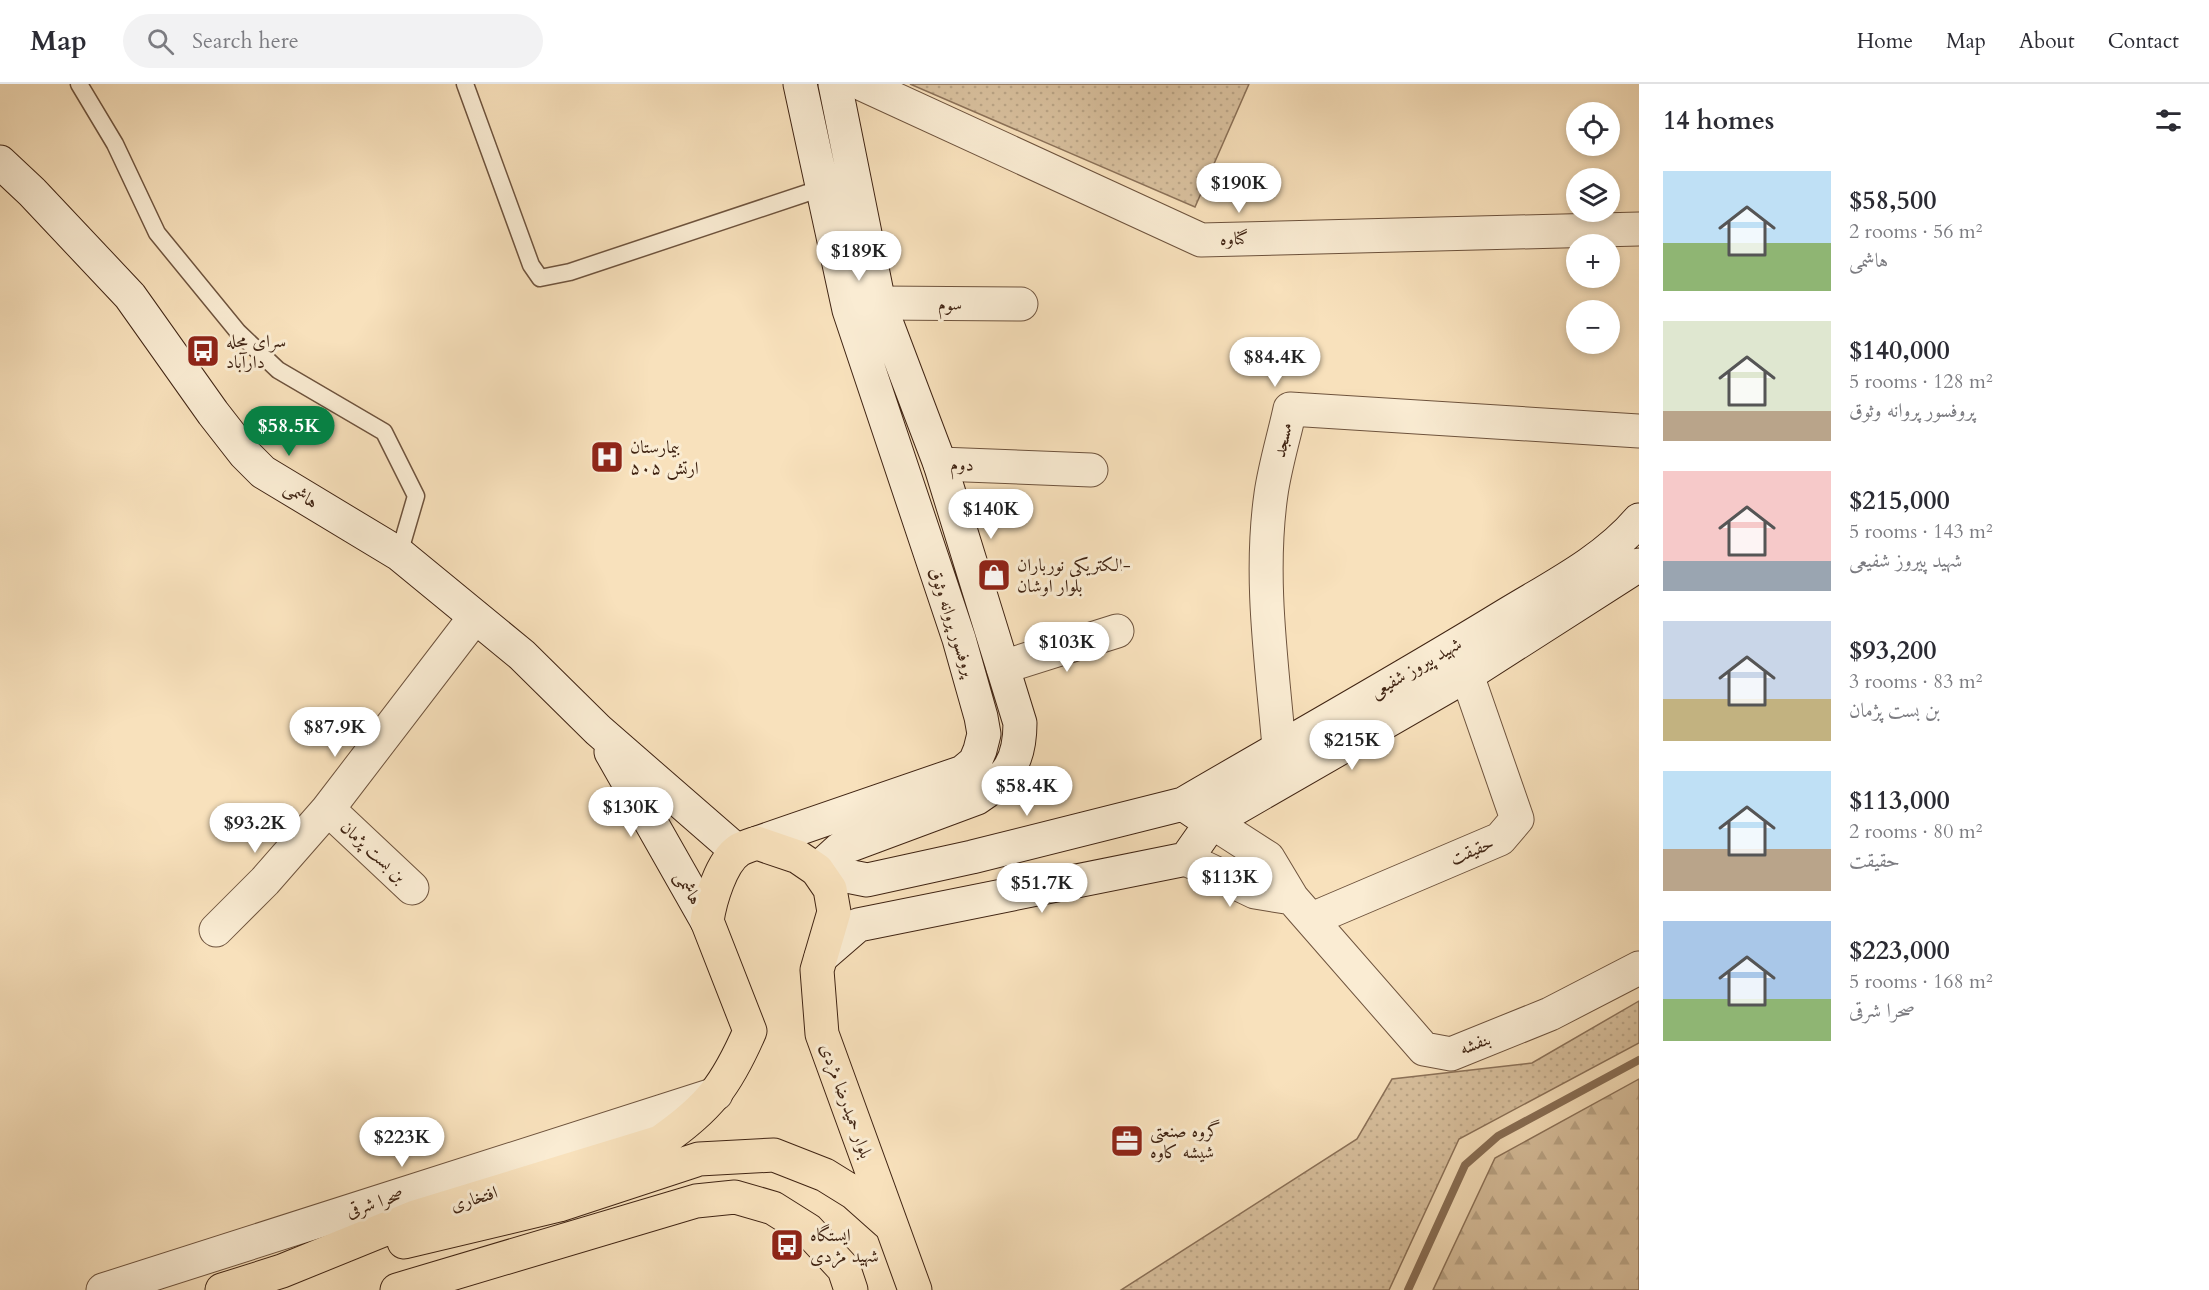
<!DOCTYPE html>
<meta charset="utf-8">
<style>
:root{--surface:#fff;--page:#f2f2f3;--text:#2b2b33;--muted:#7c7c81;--line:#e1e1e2;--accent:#0b8043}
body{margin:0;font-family:Cardo,Amiri,serif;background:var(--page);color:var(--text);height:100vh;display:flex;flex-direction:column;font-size:22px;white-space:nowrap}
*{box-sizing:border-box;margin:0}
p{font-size:20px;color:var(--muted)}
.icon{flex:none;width:33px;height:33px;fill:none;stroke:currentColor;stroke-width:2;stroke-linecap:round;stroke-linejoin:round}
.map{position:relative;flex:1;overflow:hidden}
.drawer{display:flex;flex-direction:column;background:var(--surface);width:570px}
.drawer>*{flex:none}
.buttons{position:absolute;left:1566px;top:18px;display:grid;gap:12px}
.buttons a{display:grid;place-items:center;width:54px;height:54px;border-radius:50%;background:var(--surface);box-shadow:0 3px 9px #0003;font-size:30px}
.price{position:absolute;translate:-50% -51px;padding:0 14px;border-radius:21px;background:#fff;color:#222;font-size:20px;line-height:39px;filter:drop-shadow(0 2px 3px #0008)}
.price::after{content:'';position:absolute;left:50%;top:36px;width:18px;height:14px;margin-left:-9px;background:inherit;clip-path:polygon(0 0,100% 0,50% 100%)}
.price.active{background:var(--accent);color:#fff}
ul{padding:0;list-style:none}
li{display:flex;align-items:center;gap:18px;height:150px;padding:0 24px}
li span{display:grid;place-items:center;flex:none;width:168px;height:120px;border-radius:0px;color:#555}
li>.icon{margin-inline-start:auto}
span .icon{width:72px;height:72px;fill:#fffc;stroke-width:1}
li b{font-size:26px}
h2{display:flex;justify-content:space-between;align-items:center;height:72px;padding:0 24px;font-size:26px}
header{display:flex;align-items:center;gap:36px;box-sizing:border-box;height:84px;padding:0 30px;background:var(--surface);border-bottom:2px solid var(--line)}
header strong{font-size:28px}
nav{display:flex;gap:33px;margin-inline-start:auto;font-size:21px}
.search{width:420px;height:54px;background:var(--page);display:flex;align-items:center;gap:15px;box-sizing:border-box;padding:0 21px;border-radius:33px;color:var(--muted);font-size:22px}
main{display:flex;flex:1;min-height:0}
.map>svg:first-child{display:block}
.forest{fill:url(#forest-firs);stroke:#8c7259;stroke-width:1.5}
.park{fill:url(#park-dots);stroke:#8c7259;stroke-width:1.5}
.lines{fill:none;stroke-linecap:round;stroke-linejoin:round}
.stream{stroke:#896f56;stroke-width:8}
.service-casing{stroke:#6e533d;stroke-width:19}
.minor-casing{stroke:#6e533d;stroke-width:35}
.secondary-casing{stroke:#402413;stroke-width:35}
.primary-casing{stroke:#402413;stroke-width:35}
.service{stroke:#faecd3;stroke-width:16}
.minor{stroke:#faecd3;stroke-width:33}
.secondary{stroke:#faecd3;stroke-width:33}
.primary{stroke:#f8e1bc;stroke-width:33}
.labels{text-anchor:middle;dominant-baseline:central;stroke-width:6;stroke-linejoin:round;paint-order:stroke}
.street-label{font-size:18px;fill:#402413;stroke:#faecd3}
.poi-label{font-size:18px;fill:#402413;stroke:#faecd3;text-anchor:start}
</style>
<header>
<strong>Map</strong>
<div class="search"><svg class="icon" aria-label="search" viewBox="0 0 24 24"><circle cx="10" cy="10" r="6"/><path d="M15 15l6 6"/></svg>Search here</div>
<nav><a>Home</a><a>Map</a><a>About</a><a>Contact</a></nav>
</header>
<main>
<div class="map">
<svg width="1639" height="1206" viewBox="0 0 1639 1206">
<defs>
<pattern id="forest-firs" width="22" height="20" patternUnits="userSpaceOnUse" patternTransform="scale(1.5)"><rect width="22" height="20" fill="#d9c19f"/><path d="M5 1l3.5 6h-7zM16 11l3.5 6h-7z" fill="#bba688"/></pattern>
<pattern id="park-dots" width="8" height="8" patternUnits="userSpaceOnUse" patternTransform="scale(1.5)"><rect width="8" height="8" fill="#d9c19f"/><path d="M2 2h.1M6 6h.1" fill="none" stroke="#bba688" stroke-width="1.8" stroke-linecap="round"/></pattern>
</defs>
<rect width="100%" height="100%" fill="#f8e1bc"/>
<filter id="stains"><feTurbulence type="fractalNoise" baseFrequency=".00333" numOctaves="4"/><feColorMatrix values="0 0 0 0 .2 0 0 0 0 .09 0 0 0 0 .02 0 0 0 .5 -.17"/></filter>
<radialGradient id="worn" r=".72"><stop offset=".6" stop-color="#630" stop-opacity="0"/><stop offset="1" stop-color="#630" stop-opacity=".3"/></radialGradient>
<path class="forest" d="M1639,995V1206H1433L1495,1074Z"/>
<path class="park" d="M910,0H1249L1195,123Z
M1639,917V959L1459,1055L1389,1206H1121L1357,1055L1392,995L1532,979Z"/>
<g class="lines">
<path class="stream" d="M1408,1206L1465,1081L1498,1052L1639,976"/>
<defs>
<path id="service" d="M79,0L115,60L157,149L238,248L278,286L384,348L416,412L399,470
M465,0L531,181L540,194L570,188L822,104"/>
<path id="minor" d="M862,0L1201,156L1639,145
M879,219L1021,220
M940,380L1091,386
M1003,583L1117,547
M1279,663C1272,580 1259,494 1271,410C1275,382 1284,353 1290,325L1639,347
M1212,738L1268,774L1292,814L1424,965L1451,970L1550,930L1639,884
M1186,775L1255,808L1292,814
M412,804L328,725L475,533
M1312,835L1500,755L1517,735L1467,591
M216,846L265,797L328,725
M103,1206L716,1010"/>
<path id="secondary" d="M0,78L32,108L130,212L213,329L245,370L263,388L399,470L522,571L598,646L737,767
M611,668L707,837
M1183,720C1291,657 1400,596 1506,531C1552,503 1604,477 1639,436
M757,759L963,688L975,678L980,666L984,650L981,633L959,555L849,226L800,0
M817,786L840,765L977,714C1008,694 1020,677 1020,639L940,380L879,219L835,0
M817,786L867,796L972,773L1183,720L1201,732
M821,873L858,841L1186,775L1212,738L1467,591L1639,481"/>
<path id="primary" d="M404,1158L559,1121L699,1075L774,1071L825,1091L854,1109L890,1141
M222,1206L282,1187L415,1133L660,1058C709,1024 726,1002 750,947L707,837C710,817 721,778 739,766C744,763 751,761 757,759L798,773L817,786L830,805L834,828L817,886L822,950L915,1206
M397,1206L696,1117L735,1113L773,1124L808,1146L844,1185L851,1206"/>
</defs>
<use href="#service" class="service-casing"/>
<use href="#minor" class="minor-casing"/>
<use href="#secondary" class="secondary-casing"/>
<use href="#primary" class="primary-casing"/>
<use href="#service" class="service"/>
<use href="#minor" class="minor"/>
<use href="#secondary" class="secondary"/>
<use href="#primary" class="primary"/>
</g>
<defs>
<symbol id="bus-square" viewBox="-11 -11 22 22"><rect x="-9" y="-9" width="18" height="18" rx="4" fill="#8f2418" stroke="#faecd3"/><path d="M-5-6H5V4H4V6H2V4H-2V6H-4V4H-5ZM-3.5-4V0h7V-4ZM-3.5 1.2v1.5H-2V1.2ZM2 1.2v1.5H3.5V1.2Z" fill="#fff"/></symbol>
<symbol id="hospital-square" viewBox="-11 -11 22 22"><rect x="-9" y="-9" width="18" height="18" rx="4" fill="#8f2418" stroke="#faecd3"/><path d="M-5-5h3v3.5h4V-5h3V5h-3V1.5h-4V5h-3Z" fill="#fff"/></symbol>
<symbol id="shop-square" viewBox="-11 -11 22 22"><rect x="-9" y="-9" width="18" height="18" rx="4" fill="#8f2418" stroke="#faecd3"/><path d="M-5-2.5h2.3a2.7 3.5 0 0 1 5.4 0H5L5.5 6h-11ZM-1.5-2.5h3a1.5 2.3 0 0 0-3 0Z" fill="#fff"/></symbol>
<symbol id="office-square" viewBox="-11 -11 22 22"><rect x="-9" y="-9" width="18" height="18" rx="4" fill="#8f2418" stroke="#faecd3"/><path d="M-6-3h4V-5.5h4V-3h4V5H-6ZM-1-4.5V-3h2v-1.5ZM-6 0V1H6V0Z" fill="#fff"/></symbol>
</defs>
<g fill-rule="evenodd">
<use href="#bus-square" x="184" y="248" width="38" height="38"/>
<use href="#hospital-square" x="588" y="354" width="38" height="38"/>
<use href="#shop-square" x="975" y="472" width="38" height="38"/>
<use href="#office-square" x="1108" y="1038" width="38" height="38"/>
<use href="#bus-square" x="768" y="1142" width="38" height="38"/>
</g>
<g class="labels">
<g class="street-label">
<text transform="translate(1234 155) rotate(-1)">گناوه</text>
<text x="950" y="220">سوم</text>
<text transform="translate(1283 356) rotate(-78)">مسجد</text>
<text transform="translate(962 381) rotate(2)">دوم</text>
<text transform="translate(301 411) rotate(31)">هاشمی</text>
<text transform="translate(952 538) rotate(72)">پروفسور پروانه وثوق</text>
<text transform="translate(1416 584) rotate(-30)">شهید پیروز شفیعی</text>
<text transform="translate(1472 767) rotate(-23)">حقیقت</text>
<text transform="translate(373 768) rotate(43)">بن بست پژمان</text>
<text transform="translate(688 804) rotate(60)">هاشمی</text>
<text transform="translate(1475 960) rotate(-22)">بنفشه</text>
<text transform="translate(846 1017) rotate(70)">بلوار حمیدرضا مژدی</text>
<text transform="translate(474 1115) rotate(-17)">افتخاری</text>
<text transform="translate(375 1119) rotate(-18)">صحرا شرقی</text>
</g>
<g class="poi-label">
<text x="226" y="257">سرای محله<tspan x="226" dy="21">دارآباد</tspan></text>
<text x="630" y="363">بیمارستان<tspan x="630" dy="21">۵۰۵ ارتش</tspan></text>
<text x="1017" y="481">الکتریکی نورباران-<tspan x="1017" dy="21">بلوار اوشان</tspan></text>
<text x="1150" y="1047">گروه صنعتی<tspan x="1150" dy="21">شیشه کاوه</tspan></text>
<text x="810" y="1151">ایستگاه<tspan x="810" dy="21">شهید مژدی</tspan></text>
</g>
</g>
<rect width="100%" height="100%" filter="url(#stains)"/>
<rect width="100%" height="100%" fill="url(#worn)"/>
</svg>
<div class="buttons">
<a><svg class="icon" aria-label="locate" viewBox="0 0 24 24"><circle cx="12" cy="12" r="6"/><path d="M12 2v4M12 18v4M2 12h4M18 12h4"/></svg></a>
<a><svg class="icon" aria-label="layers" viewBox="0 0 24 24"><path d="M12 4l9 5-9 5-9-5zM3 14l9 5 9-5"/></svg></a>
<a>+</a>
<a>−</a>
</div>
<b class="price" style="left:1239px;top:130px">$190K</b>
<b class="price" style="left:859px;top:198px">$189K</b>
<b class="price" style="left:1275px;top:304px">$84.4K</b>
<b class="price active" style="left:289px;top:373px">$58.5K</b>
<b class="price" style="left:991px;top:456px">$140K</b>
<b class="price" style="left:1067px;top:589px">$103K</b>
<b class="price" style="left:335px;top:674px">$87.9K</b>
<b class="price" style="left:1352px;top:687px">$215K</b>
<b class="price" style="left:1027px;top:733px">$58.4K</b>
<b class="price" style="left:631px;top:754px">$130K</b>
<b class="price" style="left:255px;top:770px">$93.2K</b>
<b class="price" style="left:1230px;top:824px">$113K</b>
<b class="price" style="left:1042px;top:830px">$51.7K</b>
<b class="price" style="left:402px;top:1084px">$223K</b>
</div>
<section class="drawer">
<h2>14 homes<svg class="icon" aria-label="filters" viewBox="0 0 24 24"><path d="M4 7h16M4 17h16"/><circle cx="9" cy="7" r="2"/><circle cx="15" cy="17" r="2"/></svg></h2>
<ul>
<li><span style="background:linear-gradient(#bfe0f5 60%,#8fb573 0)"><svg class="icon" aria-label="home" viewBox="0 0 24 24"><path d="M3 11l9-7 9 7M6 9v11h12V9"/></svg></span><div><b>$58,500</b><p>2 rooms · 56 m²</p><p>هاشمی</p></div></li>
<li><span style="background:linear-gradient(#dfe7d0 75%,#b9a48a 0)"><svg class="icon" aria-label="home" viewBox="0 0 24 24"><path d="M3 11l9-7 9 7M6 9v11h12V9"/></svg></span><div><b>$140,000</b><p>5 rooms · 128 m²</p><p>پروفسور پروانه وثوق</p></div></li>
<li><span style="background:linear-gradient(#f6c9c9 75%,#9aa5b1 0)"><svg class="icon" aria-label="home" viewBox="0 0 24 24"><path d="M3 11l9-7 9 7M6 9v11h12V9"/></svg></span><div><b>$215,000</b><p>5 rooms · 143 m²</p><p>شهید پیروز شفیعی</p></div></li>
<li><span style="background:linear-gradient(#c9d6e8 65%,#c2b280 0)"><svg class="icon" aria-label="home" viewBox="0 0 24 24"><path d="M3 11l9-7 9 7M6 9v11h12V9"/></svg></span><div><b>$93,200</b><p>3 rooms · 83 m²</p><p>بن بست پژمان</p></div></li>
<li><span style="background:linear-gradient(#bfe0f5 65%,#b9a48a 0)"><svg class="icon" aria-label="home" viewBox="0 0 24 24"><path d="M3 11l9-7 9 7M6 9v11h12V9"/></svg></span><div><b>$113,000</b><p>2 rooms · 80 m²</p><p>حقیقت</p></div></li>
<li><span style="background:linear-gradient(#a9c7e8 65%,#8fb573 0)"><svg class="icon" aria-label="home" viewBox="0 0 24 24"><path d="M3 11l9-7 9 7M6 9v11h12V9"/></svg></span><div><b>$223,000</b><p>5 rooms · 168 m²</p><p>صحرا شرقی</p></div></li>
</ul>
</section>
</main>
